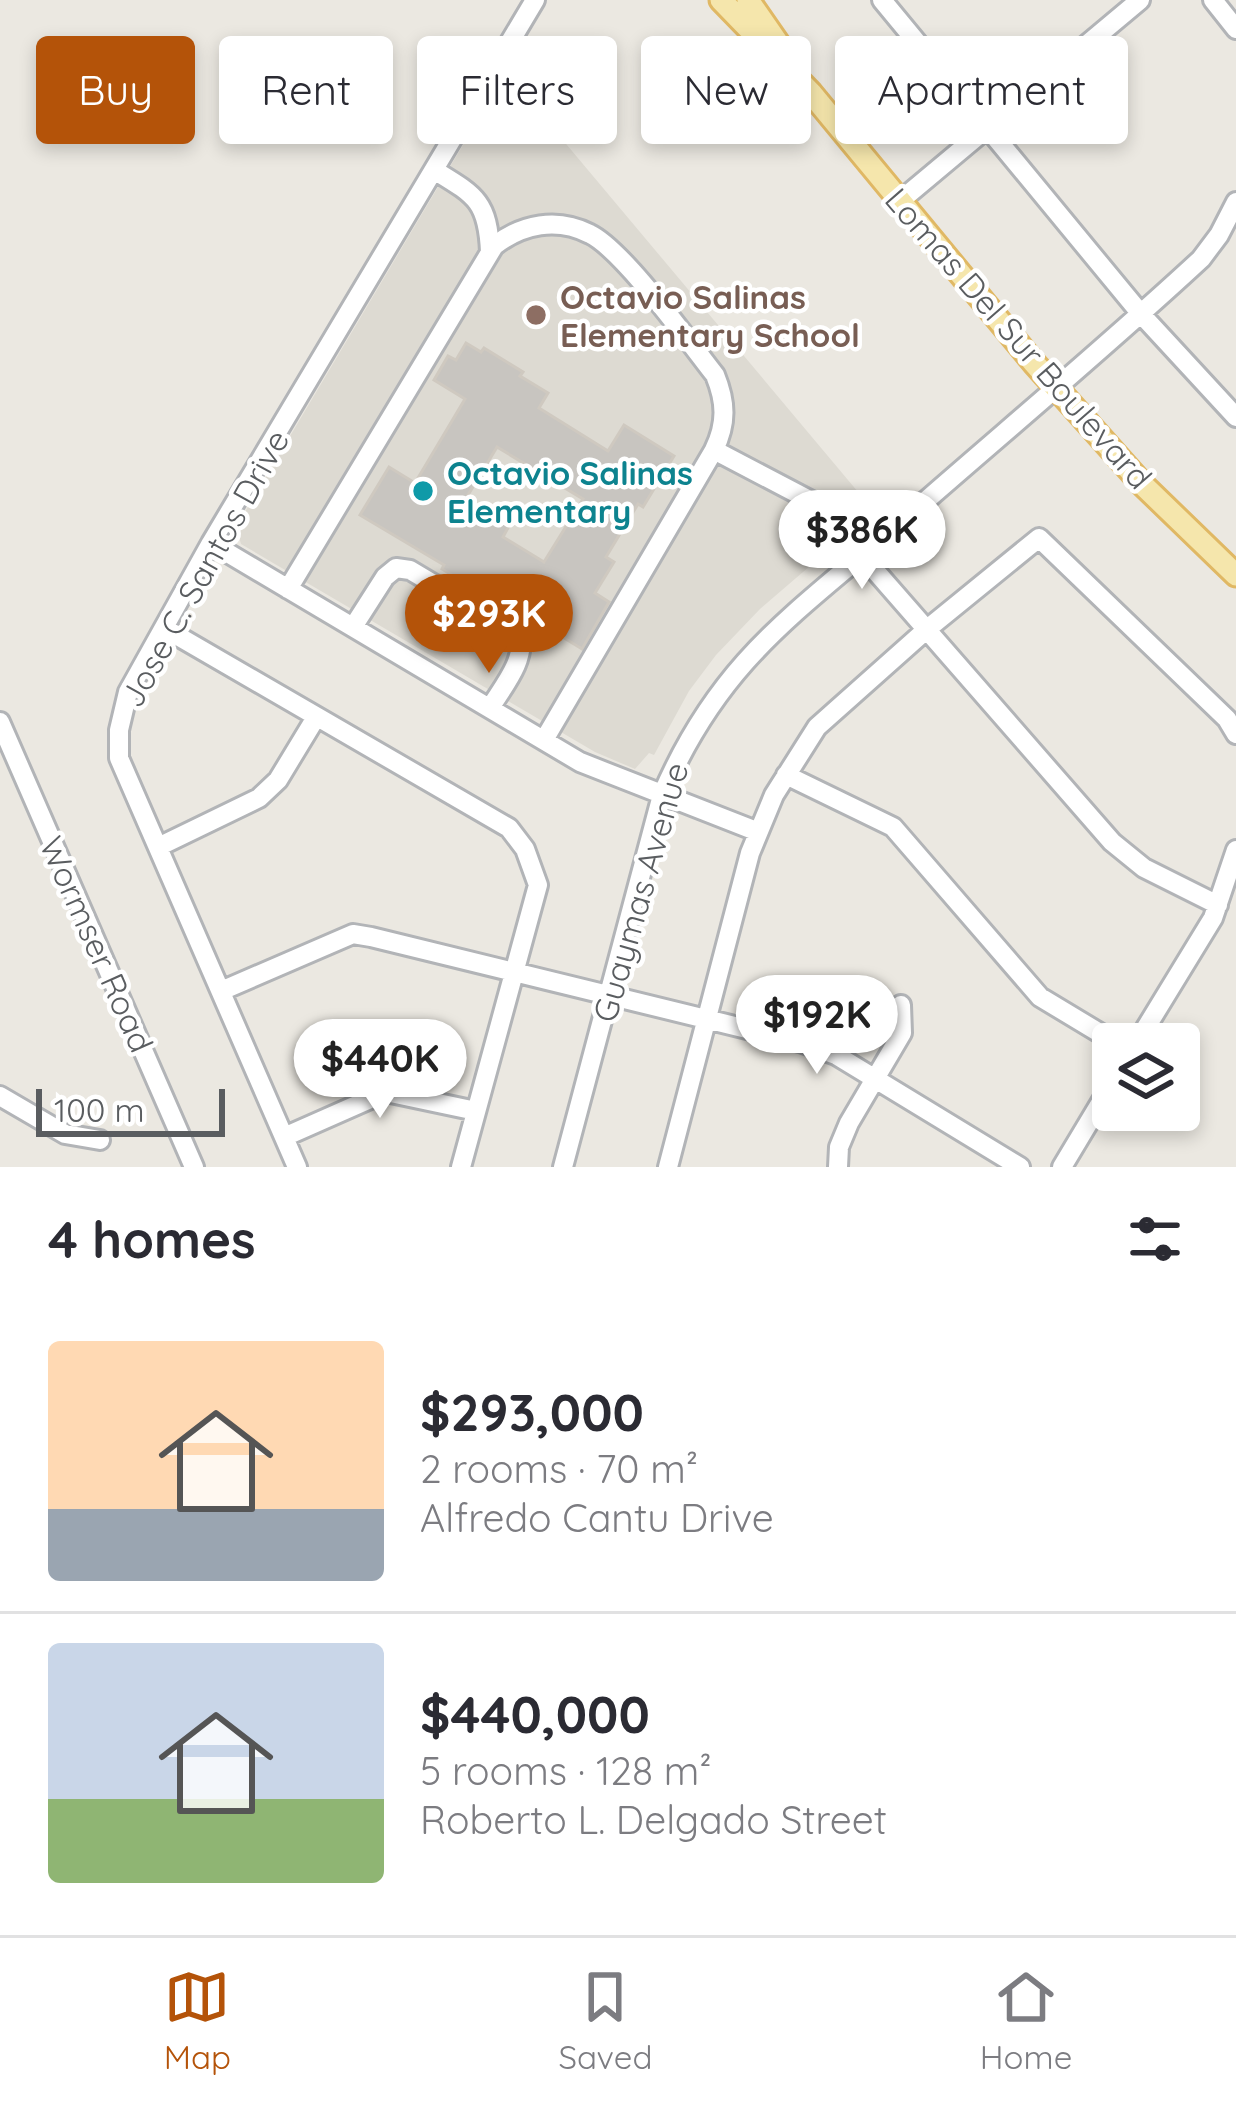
<!DOCTYPE html>
<meta charset="utf-8">
<style>
:root{--surface:#fff;--page:#f2f2f3;--text:#2b2b33;--muted:#7c7c81;--line:#e1e1e2;--accent:#b45309}
body{margin:0;font-family:Quicksand,sans-serif;background:var(--page);color:var(--text);height:100vh;display:flex;flex-direction:column;font-size:45px;white-space:nowrap}
*{box-sizing:border-box;margin:0}
p{font-size:39px;color:var(--muted)}
.icon{flex:none;width:66px;height:66px;fill:none;stroke:currentColor;stroke-width:2;stroke-linecap:round;stroke-linejoin:round}
.map{position:relative;height:1167px;overflow:hidden}
.panel{display:flex;flex-direction:column;background:var(--surface);flex:1}
.panel>*{flex:none}
.guide{position:absolute;left:36px;top:36px;width:1164px;height:108px;display:flex;gap:24px}
.fabs{position:absolute;left:1092px;top:1023px;display:grid;gap:24px}
.fabs a{display:grid;place-items:center;width:108px;height:108px;border-radius:12px;background:var(--surface);box-shadow:0 6px 18px #0003;font-size:60px}
.scale{position:absolute;left:36px;bottom:30px;width:189px;box-sizing:border-box;padding-left:12px;border:6px solid #5a5d60;border-top:0;font-size:33px;line-height:42px;white-space:nowrap;color:#5a5d60;-webkit-text-stroke:9px #fff;paint-order:stroke}
.price{position:absolute;translate:-50% -102px;padding:0 27px;border-radius:42px;background:#fff;color:#222;font-size:39px;line-height:78px;filter:drop-shadow(0 3px 6px #0008)}
.price::after{content:'';position:absolute;left:50%;top:72px;width:36px;height:27px;margin-left:-18px;background:inherit;clip-path:polygon(0 0,100% 0,50% 100%)}
.price.current{background:var(--accent);color:#fff}
ul{padding:0;list-style:none}
li{display:flex;align-items:center;gap:36px;height:300px;padding:0 48px}
li+li{border-top:3px solid var(--line)}
li span{display:grid;place-items:center;flex:none;width:336px;height:240px;border-radius:12px;color:#555}
li>.icon{margin-inline-start:auto}
span .icon{width:144px;height:144px;fill:#fffc;stroke-width:1}
li b{font-size:51px}
h2{display:flex;justify-content:space-between;align-items:center;height:144px;padding:0 48px;font-size:51px}
.chip{padding:0 42px;border-radius:12px;background:var(--surface);box-shadow:0 6px 18px #0003;font-size:42px;line-height:108px}
.chip.current{background:var(--accent);color:#fff}
.dock{display:flex;justify-content:space-around;align-items:center;height:168px;border-top:3px solid var(--line);background:var(--surface);font-size:33px;color:var(--muted)}
.dock a{display:grid;justify-items:center;gap:6px}
.dock .current{color:var(--accent)}
.map>svg:first-child{display:block}
.education{fill:#dddad2}
.building{fill:#c8c5c0;stroke:#cfc9c0;stroke-width:3;fill-rule:evenodd}
.lines{fill:none;stroke-linecap:round;stroke-linejoin:round}
.minor-casing{stroke:#b2b4b7;stroke-width:24}
.major-casing{stroke:#e0b864;stroke-width:27}
.minor{stroke:#fff;stroke-width:18}
.major{stroke:#f5e6ac;stroke-width:21}
.education-dot{fill:#8d6e63;stroke:#fff;stroke-width:4.5}
.culture-dot{fill:#0f9aa8;stroke:#fff;stroke-width:4.5}
.labels{text-anchor:middle;dominant-baseline:central;stroke-width:9;stroke-linejoin:round;paint-order:stroke}
.education-label{font-size:33px;font-weight:bold;fill:#785e54;stroke:#fff;text-anchor:start}
.street-label{font-size:33px;fill:#5a5d60;stroke:#fff}
.culture-label{font-size:33px;font-weight:bold;fill:#0d838f;stroke:#fff;text-anchor:start}
</style>
<div class="map">
<svg width="1236" height="1167" viewBox="0 0 1236 1167">
<rect width="100%" height="100%" fill="#ebe8e1"/>
<path class="education" d="M495,91L546,120L874,511L760,609L716,655L689,691L654,755L649,753L635,769L595,752L241,544L236,527Z"/>
<path class="building" d="M466,343L481,352L484,348L523,372L520,376L548,393L539,408L608,451L624,425L674,456L643,507L638,504L606,557L614,562L595,593L609,602L582,649L525,614L522,618L463,586L465,583L442,569L444,565L360,515L389,467L415,483L465,399L434,380L448,356L456,360ZM497,447L583,499L544,562L503,537L509,526L465,500Z"/>
<g class="lines">
<defs>
<path id="minor" d="M882,0L1141,314L1236,417
M1213,0L1236,29
M434,170C475,195 488,201 490,252
M900,201L1140,0
M211,543L580,762L756,831
M288,589L494,246C522,224 557,217 590,234C623,250 689,342 715,375C726,402 727,423 714,450L817,504L1112,842L1144,868L1218,905
M353,627L385,577L396,568L410,570L519,635C527,659 502,688 490,708
M164,628L509,828L525,849L538,885L461,1167
M0,722L194,1167
M544,740L714,450
M786,775L893,827L1040,997L1118,1044
M158,847L259,798L278,780L315,719
M221,991L353,934L371,937L800,1042L836,1055L1020,1167
M1136,1044L1213,918L1236,850
M0,1096L65,1134L100,1140
M284,1137L386,1092L476,1111
M297,1167L119,758V730L128,692L211,543L535,0
M563,1167L662,795C721,658 798,612 906,518C1004,432 1105,348 1201,259L1219,235L1236,202
M668,1167L750,853L774,795L817,727L926,630L1039,538L1227,719L1236,734
M838,1167L839,1147L849,1123L902,1033L901,1005
M1062,1167L1113,1082"/>
<path id="major" d="M721,0L811,93L1034,363L1143,485L1236,575
M748,0L784,52"/>
</defs>
<use href="#minor" class="minor-casing"/>
<use href="#major" class="major-casing"/>
<use href="#minor" class="minor"/>
<use href="#major" class="major"/>
</g>
<circle class="education-dot" cx="536" cy="315" r="12"/>
<circle class="culture-dot" cx="423" cy="491" r="12"/>
<g class="labels">
<g class="education-label">
<text x="560" y="296">Octavio Salinas<tspan x="560" dy="38">Elementary School</tspan></text>
</g>
<g class="street-label">
<text transform="translate(1019 338) rotate(49)">Lomas Del Sur Boulevard</text>
<text transform="translate(204 568) rotate(-61)">Jose C. Santos Drive</text>
<text transform="translate(640 892) rotate(-74)">Guaymas Avenue</text>
<text transform="translate(97 944) rotate(66)">Wormser Road</text>
</g>
<g class="culture-label">
<text x="447" y="472">Octavio Salinas<tspan x="447" dy="38">Elementary</tspan></text>
</g>
</g>
</svg>
<div class="fabs">
<a><svg class="icon" aria-label="layers" viewBox="0 0 24 24"><path d="M12 4l9 5-9 5-9-5zM3 14l9 5 9-5"/></svg></a>
</div>
<div class="scale">100 m</div>
<b class="price" style="left:862px;top:592px">$386K</b>
<b class="price current" style="left:489px;top:676px">$293K</b>
<b class="price" style="left:817px;top:1077px">$192K</b>
<b class="price" style="left:380px;top:1121px">$440K</b>
<div class="guide">
<a class="chip current">Buy</a>
<a class="chip">Rent</a>
<a class="chip">Filters</a>
<a class="chip">New</a>
<a class="chip">Apartment</a>
</div>
</div>
<section class="panel">
<h2>4 homes<svg class="icon" aria-label="filters" viewBox="0 0 24 24"><path d="M4 7h16M4 17h16"/><circle cx="9" cy="7" r="2"/><circle cx="15" cy="17" r="2"/></svg></h2>
<ul>
<li><span style="background:linear-gradient(#ffd9b3 70%,#9aa5b1 0)"><svg class="icon" aria-label="home" viewBox="0 0 24 24"><path d="M3 11l9-7 9 7M6 9v11h12V9"/></svg></span><div><b>$293,000</b><p>2 rooms · 70 m²</p><p>Alfredo Cantu Drive</p></div></li>
<li><span style="background:linear-gradient(#c9d6e8 65%,#8fb573 0)"><svg class="icon" aria-label="home" viewBox="0 0 24 24"><path d="M3 11l9-7 9 7M6 9v11h12V9"/></svg></span><div><b>$440,000</b><p>5 rooms · 128 m²</p><p>Roberto L. Delgado Street</p></div></li>
</ul>
</section>
<nav class="dock">
<a class="current"><svg class="icon" aria-label="map" viewBox="0 0 24 24"><path d="M3 6l6-2 6 2 6-2v14l-6 2-6-2-6 2zM9 4v14M15 6v14"/></svg>Map</a>
<a><svg class="icon" aria-label="saved" viewBox="0 0 24 24"><path d="M7 4h10v16l-5-4-5 4z"/></svg>Saved</a>
<a><svg class="icon" aria-label="home" viewBox="0 0 24 24"><path d="M3 11l9-7 9 7M6 9v11h12V9"/></svg>Home</a>
</nav>
